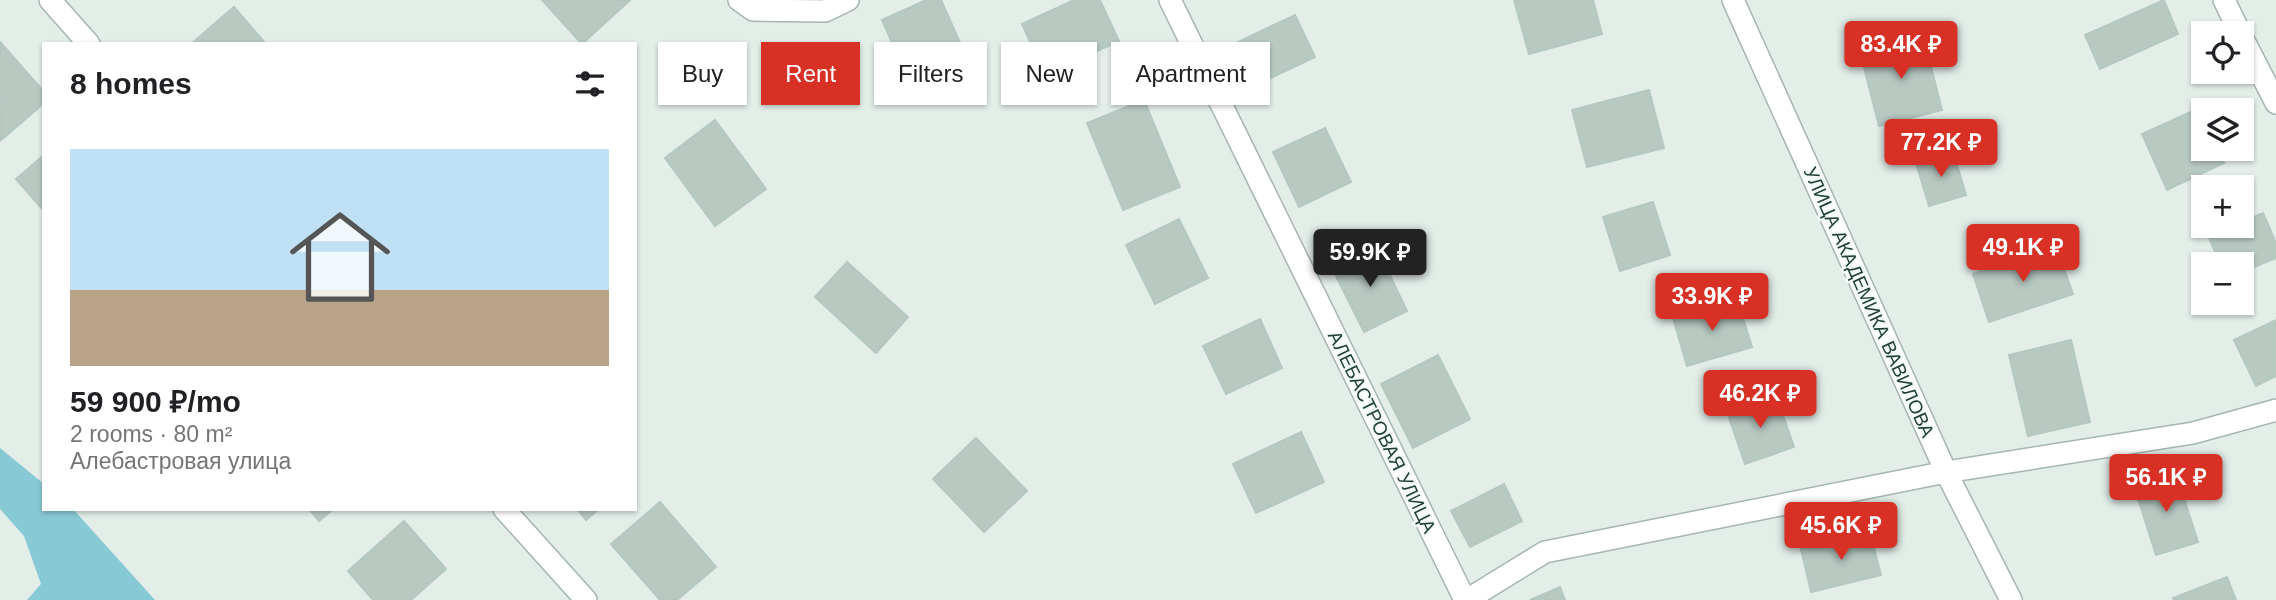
<!DOCTYPE html>
<meta charset="utf-8">
<style>
:root{--surface:#fff;--page:#f2f2f2;--text:#202124;--muted:#757577;--line:#e0e0e0;--accent:#d93025}
body{margin:0;font-family:Helvetica,sans-serif;background:var(--page);color:var(--text);height:100vh;display:flex;flex-direction:column;font-size:26px;white-space:nowrap}
*{box-sizing:border-box;margin:0}
p{font-size:23px;color:var(--muted)}
.icon{flex:none;width:38px;height:38px;fill:none;stroke:currentColor;stroke-width:2;stroke-linecap:round;stroke-linejoin:round}
.map{position:relative;flex:1;overflow:hidden}
.details{position:absolute;left:42px;top:42px;width:595px;height:469px;display:flex;flex-direction:column;background:var(--surface);border-radius:0px;box-shadow:0 2px 5px #0004}
.details>*{flex:none}
.guide{position:absolute;left:658px;top:42px;width:665px;height:63px;display:flex;gap:14px}
.controls{position:absolute;left:2191px;top:21px;display:grid;gap:14px}
.controls a{display:grid;place-items:center;width:63px;height:63px;border-radius:0px;background:var(--surface);box-shadow:0 2px 5px #0004;font-size:35px}
.price{position:absolute;translate:-50% -60px;padding:0 16px;border-radius:7px;background:var(--accent);color:#fff;font-size:23px;line-height:46px;filter:drop-shadow(0 2px 4px #0008)}
.price::after{content:'';position:absolute;left:50%;top:42px;width:21px;height:16px;margin-left:-10px;background:inherit;clip-path:polygon(0 0,100% 0,50% 100%)}
.price.on{background:#222;color:#fff}
ul{padding:0;list-style:none}
li{display:grid;align-content:center;gap:14px;height:371px;padding:0 28px}
li+li{border-top:2px solid var(--line)}
li span{display:grid;place-items:center;height:217px;border-radius:0px;color:#555}
li>.icon{margin-inline-start:auto}
span .icon{width:126px;height:126px;fill:#fffc;stroke-width:1}
li b{font-size:30px}
h2{display:flex;justify-content:space-between;align-items:center;height:84px;padding:0 28px;font-size:30px}
.pill{padding:0 24px;border-radius:0px;background:var(--surface);box-shadow:0 2px 5px #0004;font-size:24px;line-height:63px}
.pill.on{background:var(--accent);color:#fff}
.map>svg:first-child{display:block}
.water{fill:#88c9d6}
.building{fill:#b8c9c2;stroke:#b5c8c0;stroke-width:2}
.lines{fill:none;stroke-linecap:round;stroke-linejoin:round}
.minor-casing{stroke:#a5b6b0;stroke-width:24}
.minor{stroke:#fff;stroke-width:21}
.labels{text-anchor:middle;dominant-baseline:central;stroke-width:5;stroke-linejoin:round;paint-order:stroke}
.street-label{font-size:19px;fill:#214038;stroke:#f4faf7}
</style>
<div class="map">
<svg width="2276" height="600" viewBox="0 0 2276 600">
<rect width="100%" height="100%" fill="#e3eee9"/>
<path class="water" d="M0,448L44,484V509H73L155,600H27L41,584L24,536L0,509Z"/>
<path class="building" d="M542,0H630L582,44Z
M926,0H941L971,67L914,93L882,20Z
M1074,0H1100L1119,41L1045,75L1022,24Z
M1514,0H1593L1602,34L1529,54Z
M2164,0L2178,34L2100,69L2085,35Z
M234,7L266,44H191Z
M1295,15L1315,57L1252,87L1232,45Z
M1923,35L1942,110L1879,126L1860,52Z
M0,42L44,92V103L1,140Z
M1649,90L1664,148L1587,167L1572,110Z
M1144,100L1180,187L1123,210L1087,123Z
M2199,108L2203,118V149H2218L2224,163L2167,190L2142,134Z
M715,120L766,189L715,226L665,158Z
M1325,128L1351,182L1299,207L1273,152Z
M1953,151L1966,195L1929,206L1916,163Z
M44,155V211L16,179Z
M1653,202L1670,255L1620,271L1603,217Z
M2263,213L2276,243V258L2242,272V264H2220L2208,235L2232,226H2242V222Z
M1179,219L1208,278L1155,304L1126,245Z
M1376,246L1407,311L1364,332L1332,268Z
M2056,246L2073,294L1989,322L1973,274Z
M847,262L908,317L876,353L815,297Z
M1737,299L1752,347L1687,366L1673,318Z
M1260,319L1282,368L1226,394L1203,346Z
M2276,320V376L2256,386L2234,340Z
M2071,340L2090,422L2028,436L2009,355Z
M1438,355L1470,419L1413,448L1381,384Z
M1776,395L1794,447L1745,464L1727,412Z
M1301,432L1324,482L1256,513L1233,464Z
M976,438L1027,491L984,532L933,479Z
M2176,473L2198,542L2156,555L2134,486Z
M1504,484L1522,521L1470,547L1451,511Z
M660,502L716,567L677,600H660L611,544Z
M309,509H333L319,521Z
M577,509H599L586,520Z
M404,521L446,569L411,600H373L348,571Z
M1870,533L1881,575L1811,592L1801,549Z
M2227,577L2236,600H2174L2173,598Z
M1560,587L1565,600H1530Z"/>
<g class="lines">
<defs>
<path id="minor" d="M50,0L89,44
M739,0L753,10L825,11L848,0
M1170,0L1465,600
M1733,0L1946,472L2011,600
M2224,0L2240,33
M2242,37L2276,103
M504,509L586,600
M1467,600L1545,552L1946,472L2193,433L2276,410"/>
</defs>
<use href="#minor" class="minor-casing"/>
<use href="#minor" class="minor"/>
</g>
<g class="labels">
<g class="street-label">
<text transform="translate(1869 302) rotate(66)">УЛИЦА АКАДЕМИКА ВАВИЛОВА</text>
<text transform="translate(1382 432) rotate(64)">АЛЕБАСТРОВАЯ УЛИЦА</text>
</g>
</g>
</svg>
<div class="controls">
<a><svg class="icon" aria-label="locate" viewBox="0 0 24 24"><circle cx="12" cy="12" r="6"/><path d="M12 2v4M12 18v4M2 12h4M18 12h4"/></svg></a>
<a><svg class="icon" aria-label="layers" viewBox="0 0 24 24"><path d="M12 4l9 5-9 5-9-5zM3 14l9 5 9-5"/></svg></a>
<a>+</a>
<a>−</a>
</div>
<b class="price" style="left:1901px;top:81px">83.4K ₽</b>
<b class="price" style="left:1941px;top:179px">77.2K ₽</b>
<b class="price" style="left:2023px;top:284px">49.1K ₽</b>
<b class="price on" style="left:1370px;top:289px">59.9K ₽</b>
<b class="price" style="left:1712px;top:333px">33.9K ₽</b>
<b class="price" style="left:1760px;top:430px">46.2K ₽</b>
<b class="price" style="left:2166px;top:514px">56.1K ₽</b>
<b class="price" style="left:1841px;top:562px">45.6K ₽</b>
<div class="guide">
<a class="pill">Buy</a>
<a class="pill on">Rent</a>
<a class="pill">Filters</a>
<a class="pill">New</a>
<a class="pill">Apartment</a>
</div>
<section class="details">
<h2>8 homes<svg class="icon" aria-label="filters" viewBox="0 0 24 24"><path d="M4 7h16M4 17h16"/><circle cx="9" cy="7" r="2"/><circle cx="15" cy="17" r="2"/></svg></h2>
<ul>
<li><span style="background:linear-gradient(#bfe0f5 65%,#b9a48a 0)"><svg class="icon" aria-label="home" viewBox="0 0 24 24"><path d="M3 11l9-7 9 7M6 9v11h12V9"/></svg></span><div><b>59 900 ₽/mo</b><p>2 rooms · 80 m²</p><p>Алебастровая улица</p></div></li>
</ul>
</section>
</div>
